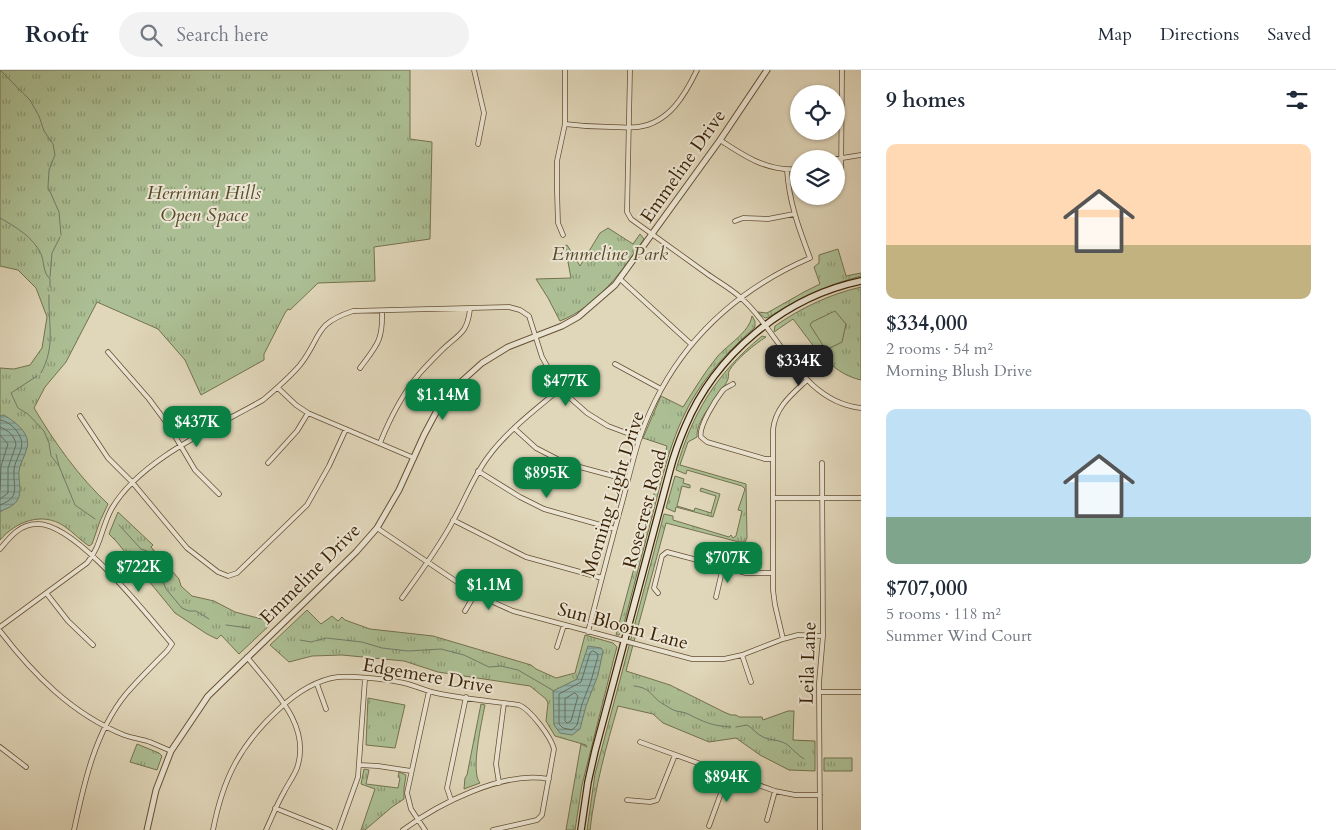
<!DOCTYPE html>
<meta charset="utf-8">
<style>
:root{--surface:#fff;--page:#f2f2f3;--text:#1f2937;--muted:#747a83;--line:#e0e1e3;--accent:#0b8043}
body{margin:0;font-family:Cardo,serif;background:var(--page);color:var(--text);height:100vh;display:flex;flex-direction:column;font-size:19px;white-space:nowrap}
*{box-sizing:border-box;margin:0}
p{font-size:16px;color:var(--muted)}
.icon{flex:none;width:28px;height:28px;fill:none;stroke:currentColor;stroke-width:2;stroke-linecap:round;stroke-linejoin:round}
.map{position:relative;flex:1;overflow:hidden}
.details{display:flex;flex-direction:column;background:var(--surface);width:475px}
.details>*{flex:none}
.buttons{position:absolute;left:790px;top:15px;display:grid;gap:10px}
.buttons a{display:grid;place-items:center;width:55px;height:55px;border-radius:50%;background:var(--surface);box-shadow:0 1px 4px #0004;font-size:25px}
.price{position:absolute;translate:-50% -42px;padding:0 11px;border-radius:10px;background:var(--accent);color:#fff;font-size:16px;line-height:32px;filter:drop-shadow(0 1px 2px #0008)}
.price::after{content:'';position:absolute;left:50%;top:30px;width:15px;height:11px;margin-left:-8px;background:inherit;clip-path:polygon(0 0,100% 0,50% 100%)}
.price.active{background:#222;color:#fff}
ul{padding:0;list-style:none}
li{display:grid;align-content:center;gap:10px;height:265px;padding:0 25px}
li span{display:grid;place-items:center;height:155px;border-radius:10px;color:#555}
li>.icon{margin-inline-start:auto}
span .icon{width:90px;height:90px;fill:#fffc;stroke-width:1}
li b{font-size:21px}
h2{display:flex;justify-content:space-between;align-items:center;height:60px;padding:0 25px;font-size:21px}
header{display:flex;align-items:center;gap:30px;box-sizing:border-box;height:70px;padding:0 25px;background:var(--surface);border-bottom:1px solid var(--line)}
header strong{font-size:24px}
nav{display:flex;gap:28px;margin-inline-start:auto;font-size:18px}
.search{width:350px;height:45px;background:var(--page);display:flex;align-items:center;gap:12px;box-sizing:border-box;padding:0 18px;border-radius:28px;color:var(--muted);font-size:19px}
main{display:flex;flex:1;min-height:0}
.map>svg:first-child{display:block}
.grass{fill:url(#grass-tufts);stroke:#74724e}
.pitch{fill:#acbf94;stroke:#74724e}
.water{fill:url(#water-rules);stroke:#707d6b}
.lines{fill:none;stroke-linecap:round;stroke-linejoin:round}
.shore{stroke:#686e5a;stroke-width:1}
.stream{stroke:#707d6b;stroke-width:1}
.minor-casing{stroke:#645034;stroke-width:5.5}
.tertiary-casing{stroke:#645034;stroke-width:7}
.secondary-casing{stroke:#3b2407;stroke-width:8}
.minor{stroke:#ebe4d2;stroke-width:4}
.tertiary{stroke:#ebe4d2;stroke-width:5}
.secondary{stroke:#ebe4d2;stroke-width:5.5}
.labels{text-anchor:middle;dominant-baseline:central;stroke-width:4;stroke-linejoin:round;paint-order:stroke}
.street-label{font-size:19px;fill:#3b2407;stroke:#ebe4d2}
.park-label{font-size:19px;font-style:italic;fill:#574b2a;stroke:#ebe4d2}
</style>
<header>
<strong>Roofr</strong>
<div class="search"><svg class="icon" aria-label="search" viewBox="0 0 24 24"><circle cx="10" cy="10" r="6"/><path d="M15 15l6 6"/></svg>Search here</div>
<nav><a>Map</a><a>Directions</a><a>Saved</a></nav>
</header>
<main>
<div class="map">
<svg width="861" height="760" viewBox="0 0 861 760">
<defs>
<pattern id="grass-tufts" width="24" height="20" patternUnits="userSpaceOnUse" patternTransform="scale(1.25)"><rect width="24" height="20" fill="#acbf94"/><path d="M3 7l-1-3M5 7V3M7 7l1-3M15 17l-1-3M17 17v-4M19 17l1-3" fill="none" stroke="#8d9b77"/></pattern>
<pattern id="water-rules" width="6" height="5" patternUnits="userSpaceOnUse" patternTransform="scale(1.25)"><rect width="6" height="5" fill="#94b9ae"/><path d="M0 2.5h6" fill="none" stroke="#7a968c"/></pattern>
</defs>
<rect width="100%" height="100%" fill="#e0d6b9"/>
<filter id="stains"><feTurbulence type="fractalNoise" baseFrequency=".004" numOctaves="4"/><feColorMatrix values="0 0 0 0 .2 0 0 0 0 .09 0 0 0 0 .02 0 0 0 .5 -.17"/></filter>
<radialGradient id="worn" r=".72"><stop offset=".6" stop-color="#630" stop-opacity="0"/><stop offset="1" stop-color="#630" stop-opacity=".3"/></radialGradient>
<path class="grass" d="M0,0H410V69L432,72L430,169L374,177L375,211L318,213L290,240L288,239L285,243L264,284V290L201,325L185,290L158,259L97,232L66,292L45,317L34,338C55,373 78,406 108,434L100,451L92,474L89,476C80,470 73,462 64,456C42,441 15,452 0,470V298L14,299L30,295L42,278L47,247L36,218L18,200L0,196Z
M608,158L633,174L640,164L644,169C622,201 598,236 560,251L548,228L536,209L571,208L565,176L567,175L580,196L600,163Z
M838,179L846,206L861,203V206C827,215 799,229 769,247L765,248L758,242L767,243L804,222L820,214L814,197L819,193V185Z
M861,217V310C829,303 812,273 793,249L774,262L775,256C801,238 830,224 861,217Z
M752,246L755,251V257C733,277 713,297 697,322C673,359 664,401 653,443C643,482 632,522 622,561L619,565H616L667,376L643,368L661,326L683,337C694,320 704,303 717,287C728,274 749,263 752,246Z
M762,266L766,267C755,274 736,289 729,301C728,305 729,305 728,309C721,327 696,346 697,367L688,372L680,395L746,414L747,468L745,472H739L666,453L626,601L670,615L724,642L731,645H736L739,647H762L763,650L788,641H794L793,670L815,671V701L789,700L760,685L736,668L709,672L663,653L653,644L618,636C606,677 595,717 590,760H587L595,704L664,444L673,446V450L729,467L731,465L733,468L736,466L742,441L738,440L745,419L742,416L687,400L686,404L676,400C692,343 716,304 762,266Z
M675,406L684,409L683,413L690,415V418L682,416L677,436L694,441L695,438L711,443L716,426L700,421L701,418L720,424L713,447L676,437L675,442L666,438Z
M118,442L153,475L151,477L179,509L181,516L192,526L214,531L235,542L273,552L239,584L221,565L217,569L207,564L175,543L116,471L109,464Z
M307,540L321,554L332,546L338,551L342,547L345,550L370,559L433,566L531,595L536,599L556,608L575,603L585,565L613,573L617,577L615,584L582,715L575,760H566L581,674L587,677L586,675L555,666L546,651L548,633L546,629L530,616L438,602L404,591L342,585L312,586L289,592L270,575Z
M368,628L405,635L395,678L366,675Z
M481,634L485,635C482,651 470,702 480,713L464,719L465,708L467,705Z
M137,674L159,683L162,686L157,700L130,692Z
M824,688H852V701H824Z
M364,699L369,700L366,714L398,718L400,708L398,707L399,702L406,705L404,718V729L392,737L365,760H361L375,719L361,714Z"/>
<path class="pitch" d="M835,241L846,254L842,272L826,280L810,255L812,252Z"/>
<path class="water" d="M4,345C15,352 31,363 27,378C25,386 20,393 19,401C18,411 24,426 14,434C10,438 4,439 0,442V346Z
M588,576L601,578L603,581L598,605L586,636L580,659L572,665L560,663L554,655L553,621L577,609Z"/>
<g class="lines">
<path class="shore" d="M0,350C6,351 12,355 16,360C29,377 16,384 14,400C13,418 21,427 0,435
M0,357C8,360 15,366 16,375L8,398V423L0,429
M0,365L8,374L1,396L0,420
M593,581L597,583L598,586L591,611L582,634L577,655L572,660L563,658L559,654V624L581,612L590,583Z
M575,623L578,626L571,651L567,653L565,651V629Z"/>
<path class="stream" d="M0,0L30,30L39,46L44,61L53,74L55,85L49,100L48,117L59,142L61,165
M0,148C16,157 33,167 41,184C45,193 42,201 50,209V217
M50,207L52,183L60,167
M41,303C56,276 48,254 49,225
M37,306L11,323L18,338L28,344L44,361L49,373L51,386L59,396L75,435L95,449
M56,384L59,396
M119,455L141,479L147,481L156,494
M158,499L166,519L182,538L189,541H196L209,549
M226,555L249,558
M300,570L311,572L326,568L362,572L382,578L408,581L441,579L464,585L489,597L501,596L518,600L554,621
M634,616C652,618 650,626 663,634C667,636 672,640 676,641C680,642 684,642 688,644C704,652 712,656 731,657
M736,657L747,655C753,658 756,664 763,667C771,671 781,669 789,676C794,681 798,685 804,689"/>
<defs>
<path id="minor" d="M474,0L484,43L478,74
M630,0L627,142L631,149C656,167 681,185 706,203C717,211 730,218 740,227C781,263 800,331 861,338
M565,54C580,56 595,57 611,57C620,57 630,58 638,57C669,53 685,25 697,0
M720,70C744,86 768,102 799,99
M836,89L861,85
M841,109L842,0
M735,151L743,148L768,149L794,144
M563,165L558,153L557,121V91L565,54V0
M620,209L691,274
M108,282L149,329L169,356L195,400L219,424
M615,294L661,319
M360,298C377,275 383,271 382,241
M733,314C730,316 726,317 723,320C716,329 698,357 701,367L707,372L765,389H772
M278,318L296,335L308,343L414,388
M80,346L108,388L132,412L187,478L218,502L228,506L237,503L307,435L329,396L346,359
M514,358L536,378L565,393L628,410
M380,373C390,348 403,323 420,303C427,295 434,288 441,281C458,264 467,265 470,239
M268,393L297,361L308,343
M478,401L520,427L544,439L615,459
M773,428H861
M453,450L526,487L602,508
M377,458L475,524L513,541L692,589H724L742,585L783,569L798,565L823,566
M0,479C10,467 20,454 37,454C76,453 146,544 172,574L167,581C153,595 139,609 126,624C95,662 84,713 74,760
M658,523L654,518L662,486L667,482L746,503H773
M47,524L68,551L93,575
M716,527L723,497
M402,528C420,503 438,479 453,451C465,430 473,407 488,387C507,361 535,340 560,319
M465,541L475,524
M0,557L87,493C101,477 102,455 112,438C141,389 214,358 263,330C276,319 289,308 300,295C322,267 313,254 353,241L509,237L520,240L529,246L542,287L560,319L587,343L608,356L640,368
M0,561C33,604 72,644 124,665C132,668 141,669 150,672C157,675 164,678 171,681
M588,562C599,519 610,476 622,433C628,411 633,388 640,367C670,282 729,223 810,188C799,159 789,132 787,100
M783,569L775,535L773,520V360C775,338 791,325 806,311
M557,577L564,555
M742,585L751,612
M247,587C271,618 312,654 297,698C294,706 288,714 284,722C277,734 272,747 266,760
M317,614L326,639
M819,622H861
M640,672L775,721L795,725H820
M0,677L26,697
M360,695L378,696L411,701
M499,713L496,694L504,633
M451,730L447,718L466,627
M627,730L650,732L657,730L675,685
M275,738L330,760
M767,750L775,721
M709,756L728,704
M213,760C223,708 240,675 279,639C296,623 315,610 338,607C354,606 384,609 399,612C412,614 423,620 436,623C463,629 491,631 519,635C530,639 551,667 554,679L542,745L537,750L493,760
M339,760L358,707L365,609
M403,760C438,734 504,700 549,709
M425,760L411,739L407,723L429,621
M820,760L819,613L823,566L822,393"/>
<path id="tertiary" d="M147,760L156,720L171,681L208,626L356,482L377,458L399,420L424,365L441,333L462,311L482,293L508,277L562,256L578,247L615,215L720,70L767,0"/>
<path id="secondary" d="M581,760L588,712L595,681L670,400C674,385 679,371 685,357C715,285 784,227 861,211"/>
</defs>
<use href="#minor" class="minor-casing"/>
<use href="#tertiary" class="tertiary-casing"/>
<use href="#secondary" class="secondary-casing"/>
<use href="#minor" class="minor"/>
<use href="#tertiary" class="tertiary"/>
<use href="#secondary" class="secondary"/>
</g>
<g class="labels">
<g class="street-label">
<text transform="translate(683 96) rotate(-55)">Emmeline Drive</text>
<text transform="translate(613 424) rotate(-73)">Morning Light Drive</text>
<text transform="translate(645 439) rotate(-75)">Rosecrest Road</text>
<text transform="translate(310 504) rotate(-45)">Emmeline Drive</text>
<text transform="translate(623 556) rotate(15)">Sun Bloom Lane</text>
<text transform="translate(808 593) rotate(-88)">Leila Lane</text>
<text transform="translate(428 606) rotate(10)">Edgemere Drive</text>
</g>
<g class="park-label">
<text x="204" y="123">Herriman Hills<tspan x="204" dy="22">Open Space</tspan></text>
<text x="610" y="184">Emmeline Park</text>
</g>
</g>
<rect width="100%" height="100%" filter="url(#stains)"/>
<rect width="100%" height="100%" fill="url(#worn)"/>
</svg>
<div class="buttons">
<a><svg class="icon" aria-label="locate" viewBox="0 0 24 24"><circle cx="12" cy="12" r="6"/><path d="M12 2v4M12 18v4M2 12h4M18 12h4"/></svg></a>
<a><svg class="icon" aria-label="layers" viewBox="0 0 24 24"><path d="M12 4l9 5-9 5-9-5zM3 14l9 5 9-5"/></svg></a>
</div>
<b class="price active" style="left:799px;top:317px">$334K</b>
<b class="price" style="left:566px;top:337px">$477K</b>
<b class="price" style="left:443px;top:351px">$1.14M</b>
<b class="price" style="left:197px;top:378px">$437K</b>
<b class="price" style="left:547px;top:429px">$895K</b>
<b class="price" style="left:728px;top:514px">$707K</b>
<b class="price" style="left:139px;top:523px">$722K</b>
<b class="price" style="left:489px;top:541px">$1.1M</b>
<b class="price" style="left:727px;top:733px">$894K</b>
</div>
<section class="details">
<h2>9 homes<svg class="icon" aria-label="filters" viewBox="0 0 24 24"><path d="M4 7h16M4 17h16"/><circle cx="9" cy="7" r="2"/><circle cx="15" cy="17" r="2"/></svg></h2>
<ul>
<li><span style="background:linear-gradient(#ffd9b3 65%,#c2b280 0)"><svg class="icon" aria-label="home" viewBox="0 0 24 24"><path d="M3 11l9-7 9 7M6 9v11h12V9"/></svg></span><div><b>$334,000</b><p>2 rooms · 54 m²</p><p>Morning Blush Drive</p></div></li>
<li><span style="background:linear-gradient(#bfe0f5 70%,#7fa58c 0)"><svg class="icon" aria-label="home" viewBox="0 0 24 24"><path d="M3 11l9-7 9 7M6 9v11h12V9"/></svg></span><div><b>$707,000</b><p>5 rooms · 118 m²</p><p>Summer Wind Court</p></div></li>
</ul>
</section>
</main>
